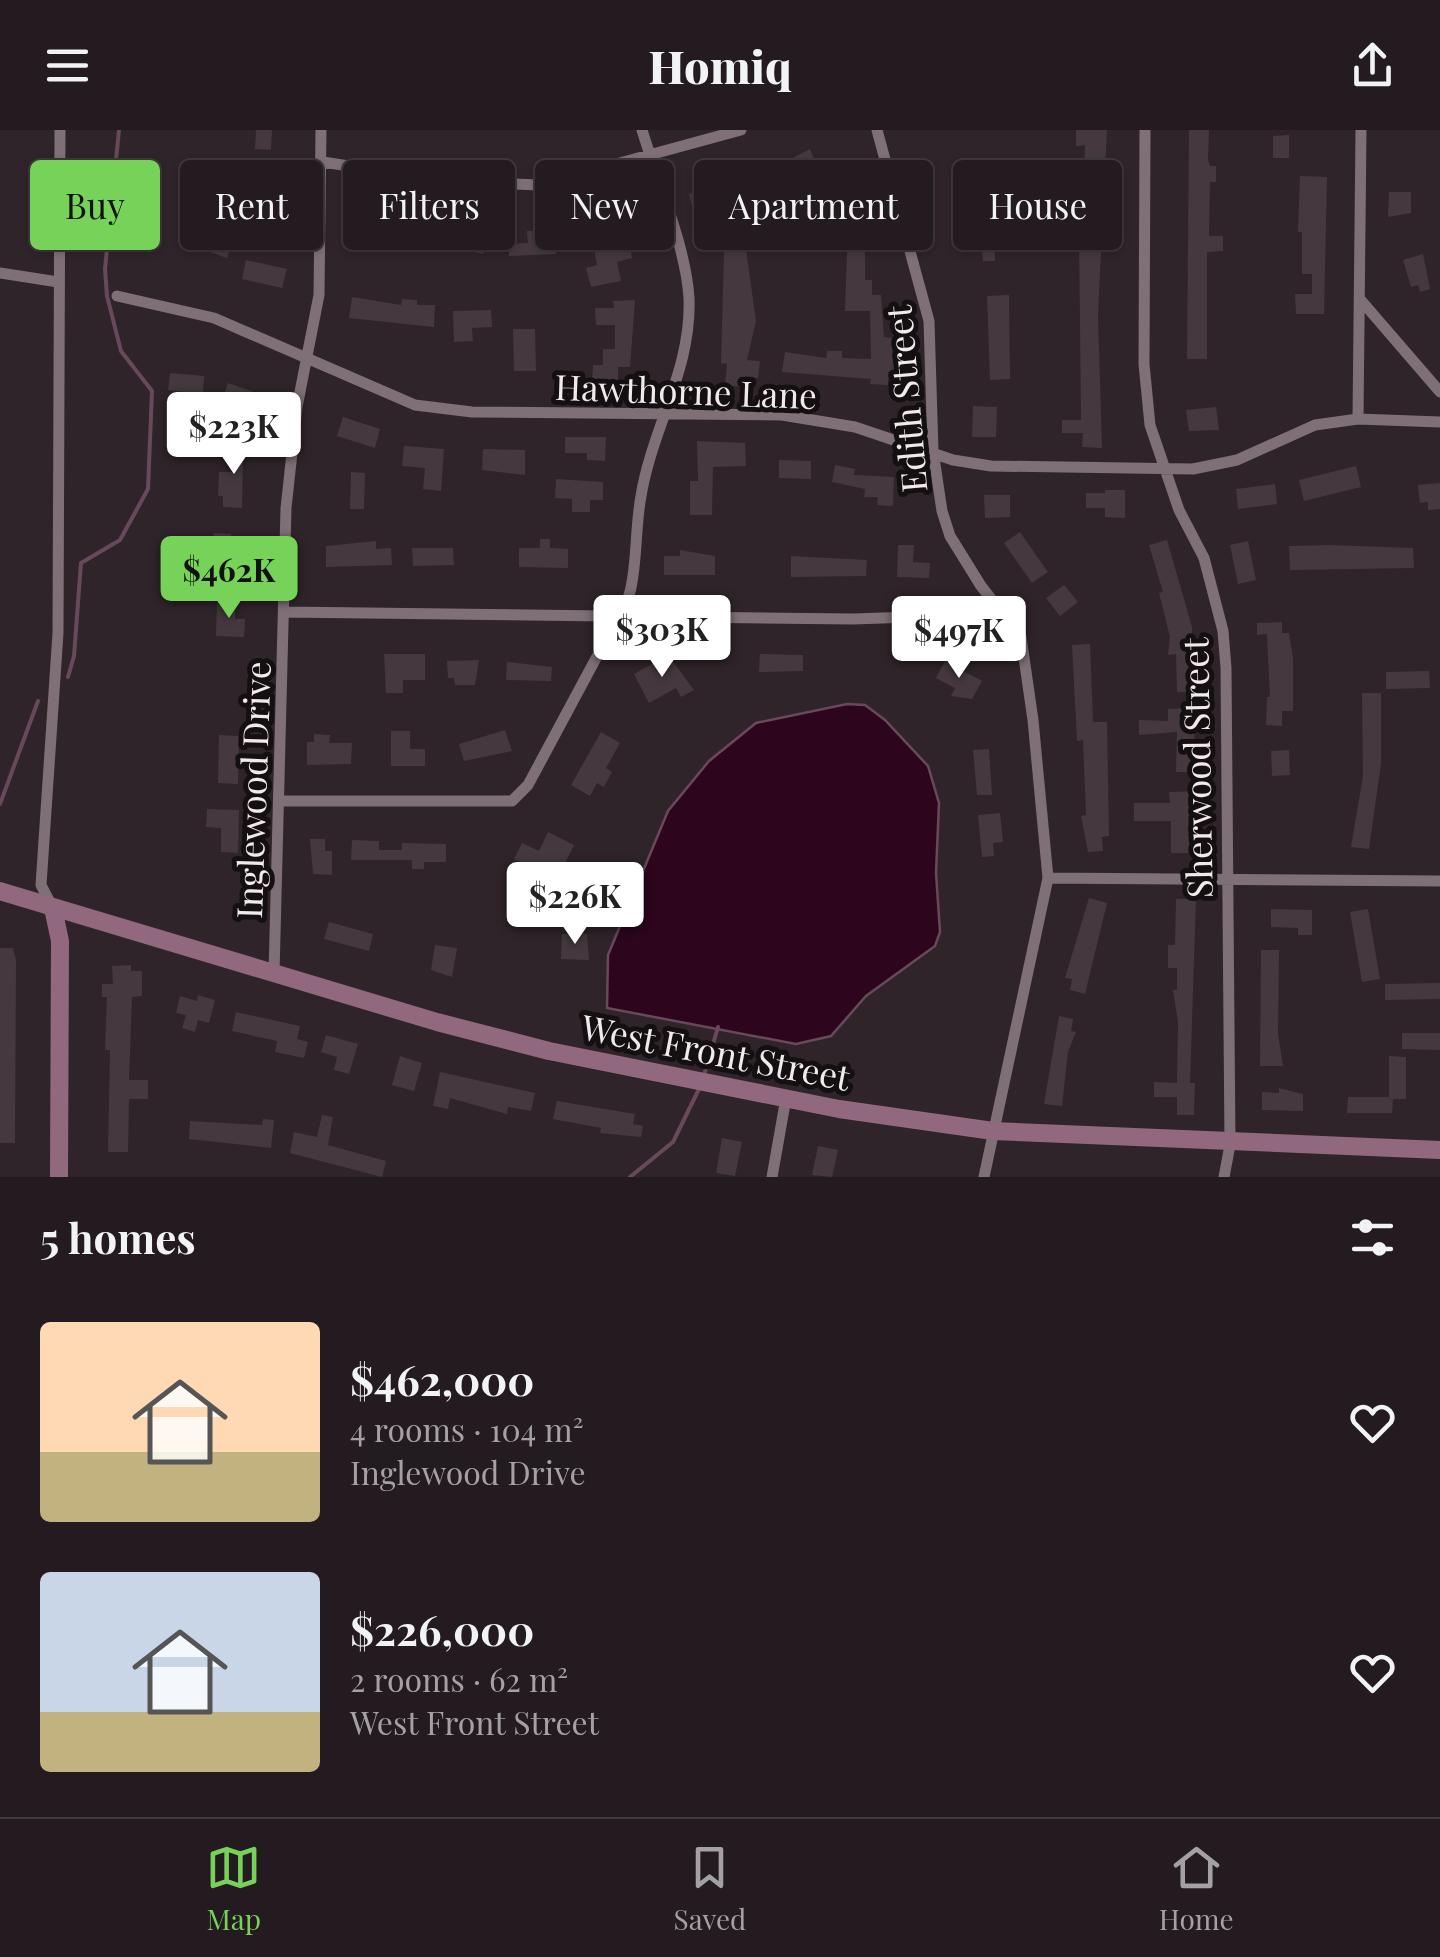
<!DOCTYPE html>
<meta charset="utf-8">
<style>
:root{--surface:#231b1f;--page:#2f282c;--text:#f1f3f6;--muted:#a3a1a4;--line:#40393d;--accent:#77d259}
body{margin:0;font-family:"Playfair Display",serif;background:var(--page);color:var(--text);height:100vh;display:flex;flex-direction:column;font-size:38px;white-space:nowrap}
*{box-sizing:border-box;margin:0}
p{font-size:32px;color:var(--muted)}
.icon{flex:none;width:55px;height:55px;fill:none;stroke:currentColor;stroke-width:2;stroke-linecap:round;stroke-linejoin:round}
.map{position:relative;height:1047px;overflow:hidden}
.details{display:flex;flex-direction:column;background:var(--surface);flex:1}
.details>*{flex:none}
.top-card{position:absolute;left:30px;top:30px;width:1380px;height:90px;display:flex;gap:20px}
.price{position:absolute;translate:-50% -85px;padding:0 22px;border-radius:10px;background:#fff;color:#222;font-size:32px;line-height:65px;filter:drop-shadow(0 2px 5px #0008)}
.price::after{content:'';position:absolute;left:50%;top:60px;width:30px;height:22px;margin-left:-15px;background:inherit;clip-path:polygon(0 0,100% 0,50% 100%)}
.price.current{background:var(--accent);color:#111}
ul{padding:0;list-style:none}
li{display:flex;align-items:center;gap:30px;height:250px;padding:0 40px}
li span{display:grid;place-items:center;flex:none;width:280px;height:200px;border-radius:10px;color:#555}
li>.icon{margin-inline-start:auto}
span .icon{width:120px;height:120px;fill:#fffc;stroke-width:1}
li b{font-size:42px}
h2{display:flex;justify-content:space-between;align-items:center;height:120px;padding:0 40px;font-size:42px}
.pill{padding:0 35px;border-radius:10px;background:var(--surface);box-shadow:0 2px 8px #0004,0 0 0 2px var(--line);font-size:35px;line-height:90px}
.pill.current{background:var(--accent);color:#111}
header{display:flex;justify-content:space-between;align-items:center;height:130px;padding:0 40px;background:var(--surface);font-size:45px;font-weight:800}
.tab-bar{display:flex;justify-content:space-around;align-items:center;height:140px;border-top:2px solid var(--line);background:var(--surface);font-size:28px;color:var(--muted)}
.tab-bar a{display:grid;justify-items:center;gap:5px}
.tab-bar .current{color:var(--accent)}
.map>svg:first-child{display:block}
.water{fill:#2d051d;stroke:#68495b;stroke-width:2.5}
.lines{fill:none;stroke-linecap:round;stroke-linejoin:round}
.stream{stroke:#68495b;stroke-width:4}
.building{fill:#45393f}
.street{stroke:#7e7076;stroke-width:11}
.secondary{stroke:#92687e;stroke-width:18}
.labels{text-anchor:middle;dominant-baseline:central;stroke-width:10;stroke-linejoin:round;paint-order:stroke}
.street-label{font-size:35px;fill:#f1e9ed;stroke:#140f11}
</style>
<header><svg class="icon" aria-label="menu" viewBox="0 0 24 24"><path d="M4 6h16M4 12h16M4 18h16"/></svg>Homiq<svg class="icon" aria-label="share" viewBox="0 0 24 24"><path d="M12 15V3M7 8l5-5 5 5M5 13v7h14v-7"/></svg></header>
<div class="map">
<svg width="1440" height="1047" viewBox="0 0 1440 1047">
<rect width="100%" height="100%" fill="#2f2429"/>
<path class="water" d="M847,574L865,575L885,590L928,636L939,673L936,743L940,802L935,816L866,866L831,906L796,914L607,878L608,825L668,681L709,631L756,593Z"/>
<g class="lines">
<path class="stream" d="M68,547L74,526L81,433L120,410L148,359L152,261L121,221L107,166L105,139L119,0
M0,674L38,571
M704,945L718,897
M630,1047L673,1012L699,959"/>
</g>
<path class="building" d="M256,0H272L271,20L255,19Z
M1076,0H1107L1098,185L1102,318L1082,317L1083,303H1062V290H1081L1079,101H1075V71H1083L1085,15L1076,16Z
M1189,0H1209L1208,29L1210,36H1216V52H1210L1209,106H1223V121L1207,122V229H1187Z
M1289,5V28H1273V6Z
M810,19L818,39L771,58L772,63L704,79L708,93L697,96L689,64L751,47L749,42L781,34Z
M254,39H271L270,70L253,69Z
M1300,46L1327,47L1324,184H1296L1295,164H1312V144H1302V102H1298Z
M993,47L995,131H983L976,48Z
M1389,62H1411V83L1388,87Z
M358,84L388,88L385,113L356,103Z
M208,91L227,98L224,104L234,108L227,128L184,113L191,92L206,97Z
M410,93L438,94L437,117H425L426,110H410Z
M848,94H865V150H872V165H881L884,207L892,208V227H899V242H888V255L870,254L871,249L782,242L785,222L826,228L827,221H842V228L871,229L870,181H845Z
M555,100L556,124L509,126V114L528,113L527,101Z
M466,101L487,106L483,124L462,119Z
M629,111L632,128L617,132L621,151L591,157L586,138L597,135L594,119Z
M746,119L756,191L747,230L760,231L758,248L745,246L744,257L725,255L727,234L721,233L724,122Z
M1423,124L1430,159L1420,162L1418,155L1411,157L1403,130Z
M246,130L287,139L282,158L242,149Z
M1009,165L1010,249L990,250L987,166Z
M352,167L401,175L402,169L417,170V175H435L434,197L349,188Z
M635,170L630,237H618V252H592L593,235H603V219H615V195H596L595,178H614L613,171Z
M491,180L492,197L472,198L473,211L454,212L453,181Z
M513,199H535L536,241H514Z
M170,243L204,246L203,264L168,260Z
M228,253L265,266L257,286L221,273Z
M973,276L997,277L996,307H972Z
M1216,277L1219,300L1189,301L1186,280Z
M343,287L380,299L375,318L337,306Z
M565,307H606L605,331L587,330V323H565Z
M233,310L249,311V325H243L242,378L223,377V366H218L219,342H232Z
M697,311L745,313L746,336L713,337L712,385H690V351H698Z
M404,316L444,319L441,361L423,359L425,338L402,336Z
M483,319L525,320V345L482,340Z
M779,330L811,331V349L779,348Z
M835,335L855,339L854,345L894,347L893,376L877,375L878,367H864L865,359L832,352Z
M1356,336L1361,357L1304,371L1299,350Z
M351,342L365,343L364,379H350Z
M556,349L603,352V370H590V382H572V369L555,368Z
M1440,353V379L1428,380V372L1420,373L1418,355Z
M1275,354L1277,374L1238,379L1236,359Z
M1105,360H1125V388L1105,387V378H1086V363H1105Z
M984,365H1010V387L985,388Z
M1020,402L1048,442L1032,453L1004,413Z
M214,403L231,404V434H248V449L214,448V441H207Z
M540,409H550V418L568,419V438L519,437V418H540Z
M1167,410L1192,497L1193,562H1177L1176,524L1168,525L1170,507L1159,463L1163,462L1149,415Z
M376,411V419L391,418L392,435L326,437V416Z
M1248,411L1256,450L1238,454L1230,415Z
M898,415H914L913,432L930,433L929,448L897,447Z
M1331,415L1413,418L1414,438L1290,440L1289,416Z
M412,418H453L454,435L413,436Z
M680,420L715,426V445H664V426H680Z
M791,426L867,430L866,446L791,447Z
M1064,455L1078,472L1060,486L1046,468Z
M217,472L236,473L235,489H245L244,507L216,506Z
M1282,492V503H1289L1293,528V581H1282V596L1266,595L1267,567H1270L1267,504L1257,505V493Z
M1090,514L1093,592H1107L1109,706L1102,707L1103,721L1088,722L1081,686L1086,685L1083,610L1077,611L1072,515Z
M384,524H425V550H403V563H386Z
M760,524L803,525V541L759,542Z
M668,525L694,560L681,567L676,558L649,573L634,544Z
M479,530L475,555H455L454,548H448L447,531Z
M945,531L982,551L972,569L951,566L955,558L936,548Z
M507,532L552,537L551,551L506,550Z
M1429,541L1430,558L1386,559V542Z
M1362,563H1381V634L1369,719L1351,717L1363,646Z
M1187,578V587H1194L1195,642H1176L1177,602L1139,605V590L1168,591V579Z
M505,600L512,621L464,631L459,614Z
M391,601H410V619H425V636H391Z
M601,602L620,613L606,638L612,642L604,657L597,653L590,666L571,655Z
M314,604L330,605L329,613H352L351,634L307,635V612H314Z
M219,605L239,606L238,654L218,653Z
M989,619L992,665H977L973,620Z
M1289,620L1290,645L1272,646L1271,621Z
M1198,661L1194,723H1171V691H1134V673H1170L1169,662Z
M207,679L239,680L238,723L221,722V698L206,697Z
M1000,683L1003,712L993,713L994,726L982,727L978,685Z
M548,702L574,715L557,750L514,729L522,713L539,721Z
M310,709H325V721H332V745L313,744Z
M352,710L379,711V720H402V713L446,714V732H424V739H412V730H351Z
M1089,768L1107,773L1085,864L1070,860L1072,849L1065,848Z
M1176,769H1196L1190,953H1195L1194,985H1177V967H1154V952L1177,953L1178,892L1173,860H1177V838H1168V815H1175Z
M1271,779L1312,780V805H1298V798L1271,797Z
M1368,779L1380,849L1362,852L1350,782Z
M329,792L373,804L369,821L324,809Z
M562,804H587L589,830L561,829Z
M435,815L457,818L452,847L431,840Z
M0,818H13L16,830L15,1013H0Z
M1261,820H1279L1278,904L1283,936H1260Z
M131,835V841H142V866L132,867L129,950H148V969H129L128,1022H108L110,920H105L107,867H102V854H113L112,836Z
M1440,853V869L1385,870V854Z
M198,865L215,870L209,893L198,890L195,902L182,898L186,885L176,883L180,866L197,871Z
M236,882L300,896L297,909L308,912L304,928L275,922L277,911L232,901Z
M1059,886L1073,889L1071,901L1076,902L1068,922L1062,976L1044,974Z
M1402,903H1440V920L1402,919Z
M326,905L358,914L349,944L334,940L337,927L321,922Z
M400,926L422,933L414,961L392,955Z
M1389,926L1406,927V969H1393L1392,983H1347L1348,967H1389Z
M440,942L535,963L531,981L508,977L507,984L450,968L448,979L433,976Z
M1279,958L1303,964V981L1262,980V962L1279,963Z
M557,971L635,984L633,994L643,996L641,1007L600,1003L601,998L553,989Z
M322,985L333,987L328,1015L386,1031L382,1047L290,1023L294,1002L317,1007Z
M263,989L274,990L271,1018L189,1009L190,991L262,995Z
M722,1008L742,1012L735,1046L716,1043Z
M818,1016L838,1020L832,1047L812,1045Z"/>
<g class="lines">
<path class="street" d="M877,0L929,191L933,321L942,381L950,406L981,456L1021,507L1033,590L1048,748L984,1047
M1145,0L1144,234L1150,295L1179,380L1204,428L1223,501L1226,538L1230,1015L1224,1047
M323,32L446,51L539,55L741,0
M0,143L58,152
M117,166L214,188L415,275L472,282L782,285L855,297L953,330L991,336L1193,339L1237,330L1315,295L1358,289L1440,292
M1359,168L1440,262
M1358,289L1361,0
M285,482L853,489L1000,484
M279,671H512L528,655L609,504C642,466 632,414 641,366C652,298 692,239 689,168C686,117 657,50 642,0
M1048,748L1440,751
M53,778L41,755L58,503L60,0
M274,844L286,378L297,277L319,165L321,0
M772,1047L786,968"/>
<path class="secondary" d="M0,761L437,892L549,921L839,979L993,1001L1440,1020
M53,778L60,811L59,1047"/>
</g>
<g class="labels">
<g class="street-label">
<text transform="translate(686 260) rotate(2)">Hawthorne Lane</text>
<text transform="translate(905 269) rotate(-95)">Edith Street</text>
<text transform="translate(1196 638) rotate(-91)">Sherwood Street</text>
<text transform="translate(252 660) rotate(-88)">Inglewood Drive</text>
<text transform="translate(716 921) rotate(11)">West Front Street</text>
</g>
</g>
</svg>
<b class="price" style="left:234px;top:347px">$223K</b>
<b class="price current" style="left:229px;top:491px">$462K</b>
<b class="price" style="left:662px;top:550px">$303K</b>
<b class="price" style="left:959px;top:551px">$497K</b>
<b class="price" style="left:575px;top:817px">$226K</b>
<div class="top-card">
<a class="pill current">Buy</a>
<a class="pill">Rent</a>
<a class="pill">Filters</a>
<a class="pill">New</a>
<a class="pill">Apartment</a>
<a class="pill">House</a>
</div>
</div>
<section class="details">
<h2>5 homes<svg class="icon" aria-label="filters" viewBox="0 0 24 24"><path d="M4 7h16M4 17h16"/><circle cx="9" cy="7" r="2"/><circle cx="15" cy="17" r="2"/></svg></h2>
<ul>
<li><span style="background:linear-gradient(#ffd9b3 65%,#c2b280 0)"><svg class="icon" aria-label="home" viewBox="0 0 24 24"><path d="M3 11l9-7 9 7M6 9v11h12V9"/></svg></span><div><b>$462,000</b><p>4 rooms · 104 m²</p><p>Inglewood Drive</p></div><svg class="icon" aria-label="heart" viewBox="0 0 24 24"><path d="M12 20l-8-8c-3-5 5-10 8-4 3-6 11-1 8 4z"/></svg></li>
<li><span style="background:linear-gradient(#c9d6e8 70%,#c2b280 0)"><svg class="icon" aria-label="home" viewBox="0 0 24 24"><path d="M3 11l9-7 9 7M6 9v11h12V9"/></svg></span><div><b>$226,000</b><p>2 rooms · 62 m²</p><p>West Front Street</p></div><svg class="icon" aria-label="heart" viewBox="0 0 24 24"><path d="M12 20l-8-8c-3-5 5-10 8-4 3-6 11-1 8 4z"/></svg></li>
</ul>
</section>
<nav class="tab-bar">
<a class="current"><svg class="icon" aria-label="map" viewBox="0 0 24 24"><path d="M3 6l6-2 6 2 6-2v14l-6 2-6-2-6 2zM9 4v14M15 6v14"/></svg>Map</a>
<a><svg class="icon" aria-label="saved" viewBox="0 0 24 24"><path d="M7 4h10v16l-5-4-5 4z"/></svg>Saved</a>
<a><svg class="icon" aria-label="home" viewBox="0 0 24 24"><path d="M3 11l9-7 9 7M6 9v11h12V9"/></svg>Home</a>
</nav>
